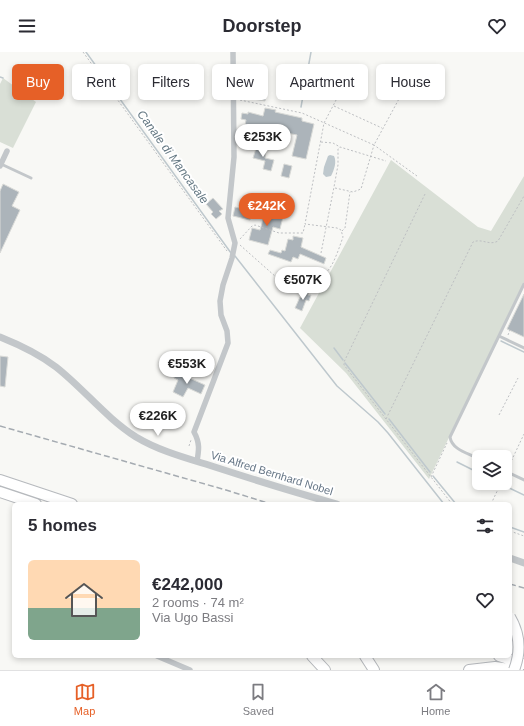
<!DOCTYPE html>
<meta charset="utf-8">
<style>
:root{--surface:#fff;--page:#f7f7f7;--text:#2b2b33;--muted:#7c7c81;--line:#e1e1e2;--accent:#e66027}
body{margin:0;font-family:Arial,sans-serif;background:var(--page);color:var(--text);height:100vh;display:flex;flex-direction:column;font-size:15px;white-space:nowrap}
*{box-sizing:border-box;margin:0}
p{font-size:13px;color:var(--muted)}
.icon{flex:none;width:22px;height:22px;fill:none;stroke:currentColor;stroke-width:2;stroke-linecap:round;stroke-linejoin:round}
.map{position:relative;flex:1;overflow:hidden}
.drawer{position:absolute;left:12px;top:450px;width:500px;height:156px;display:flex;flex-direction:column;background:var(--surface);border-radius:6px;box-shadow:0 2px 6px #0003}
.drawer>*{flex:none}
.top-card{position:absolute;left:12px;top:12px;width:500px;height:36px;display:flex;gap:8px}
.fabs{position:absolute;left:472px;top:398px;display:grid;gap:8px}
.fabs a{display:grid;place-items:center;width:40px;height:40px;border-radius:6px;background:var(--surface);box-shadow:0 2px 6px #0003;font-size:20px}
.price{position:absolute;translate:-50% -34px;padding:0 9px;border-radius:14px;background:#fff;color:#222;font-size:13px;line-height:26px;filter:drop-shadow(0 1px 2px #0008)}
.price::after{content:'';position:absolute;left:50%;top:24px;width:12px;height:9px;margin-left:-6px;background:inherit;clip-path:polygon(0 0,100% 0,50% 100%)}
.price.selected{background:var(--accent);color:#fff}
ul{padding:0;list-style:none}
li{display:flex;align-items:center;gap:12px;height:100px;padding:0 16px}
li+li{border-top:1px solid var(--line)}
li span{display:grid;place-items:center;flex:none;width:112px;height:80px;border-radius:6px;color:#555}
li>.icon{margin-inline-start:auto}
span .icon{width:48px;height:48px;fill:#fffc;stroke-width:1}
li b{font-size:17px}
h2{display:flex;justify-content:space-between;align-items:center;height:48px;padding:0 16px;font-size:17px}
.chip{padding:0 14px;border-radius:6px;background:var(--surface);box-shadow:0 2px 6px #0003;font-size:14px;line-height:36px}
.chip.selected{background:var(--accent);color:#fff}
header{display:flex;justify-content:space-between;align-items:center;height:52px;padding:0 16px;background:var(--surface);font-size:18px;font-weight:600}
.tab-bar{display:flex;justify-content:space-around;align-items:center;height:56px;border-top:1px solid var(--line);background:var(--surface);font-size:11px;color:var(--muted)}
.tab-bar a{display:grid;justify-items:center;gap:2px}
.tab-bar .selected{color:var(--accent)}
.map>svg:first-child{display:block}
.green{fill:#d9dfd6}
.water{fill:#bec8cd}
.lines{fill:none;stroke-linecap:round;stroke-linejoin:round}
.stream{stroke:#bec8cd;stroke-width:1.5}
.building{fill:#acb4ba;stroke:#d9dad7}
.motorway-casing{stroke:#b6b9bd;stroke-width:12}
.path{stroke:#bdbfc2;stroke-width:1;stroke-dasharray:2 2;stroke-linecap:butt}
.service{stroke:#c3c7ca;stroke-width:3}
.minor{stroke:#c3c7ca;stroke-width:5.5}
.tertiary{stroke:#c3c7ca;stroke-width:7}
.motorway{stroke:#fff;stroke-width:10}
.rail{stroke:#a5abb1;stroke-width:1.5;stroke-dasharray:6 3;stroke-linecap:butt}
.motorway-bridge-casing{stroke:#b6b9bd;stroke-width:12;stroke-linecap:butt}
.motorway-bridge{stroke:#fff;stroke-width:10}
.labels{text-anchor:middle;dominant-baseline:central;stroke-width:4;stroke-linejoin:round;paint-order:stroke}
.street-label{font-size:11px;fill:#667686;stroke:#fff}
.water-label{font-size:12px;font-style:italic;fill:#637782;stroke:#fff}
</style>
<header><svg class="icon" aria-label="menu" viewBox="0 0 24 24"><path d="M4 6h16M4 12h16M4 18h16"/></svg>Doorstep<svg class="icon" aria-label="heart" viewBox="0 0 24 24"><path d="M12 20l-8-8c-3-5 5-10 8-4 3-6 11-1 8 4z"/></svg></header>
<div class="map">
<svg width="524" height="618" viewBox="0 0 524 618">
<rect width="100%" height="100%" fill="#f8f8f5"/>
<path class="green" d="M3,26L36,50L13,96L0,90V32Z
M391,108L478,175L491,179L524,124V230L429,427L346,321L300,276Z"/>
<path class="water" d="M330,103L334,104C337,110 334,118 331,124L326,125L323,122L324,115L328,104Z"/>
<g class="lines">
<path class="stream" d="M86,0L231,201
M0,25L3,26
M301,55L311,0
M235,204L337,334L378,370L388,381L444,452
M501,289L524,300
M334,296L343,308
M345,311L385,362
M389,367L430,420
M457,410L479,421
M433,424L456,452
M505,434L524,443
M510,475L524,480"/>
</g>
<path class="building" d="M261,33L267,34L265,49L241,45L242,39L256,42L257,36H260Z
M265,56L276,58L275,60L302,66V69L314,72L306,107L292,104L297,83L245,73L246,68L241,67L242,61L248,62V60L263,64Z
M257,93L266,96L265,106L274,108L271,119L263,117L265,109L253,106Z
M284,112L292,114L289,126L281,124Z
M3,132L19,140L12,154L20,158L0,201V139Z
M213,146L223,157L219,159L222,162L216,167L211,162L213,160L206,152Z
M235,155L252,159L250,168L233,164Z
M266,157L284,161L280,177L273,175L268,193L249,188L252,176L260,178Z
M293,184L303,186L301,195L326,206L324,212L300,202L298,207L293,205L291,210L268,202L270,198L281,201L282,198L285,199L288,187L293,188Z
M304,239L309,240L308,243H311L309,249L306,248L302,259L295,256L300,245L301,246Z
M524,242V285L507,277Z
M0,304L8,305L5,335L0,334Z
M176,320L205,333L201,342L188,336L183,345L173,340L178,328L174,326Z"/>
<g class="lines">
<defs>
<path id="motorway" d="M0,428L72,452
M0,440L36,452
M510,587L524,593
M510,596L524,601
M312,604L325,618
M365,604L374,618
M499,604L524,612
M469,618L495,615L518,618"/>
</defs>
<use href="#motorway" class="motorway-casing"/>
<path class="path" d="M83,0L227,199
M240,48L302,61L374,93L413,21
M334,54L382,76
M321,90L333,91L340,95
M335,136L353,140L361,137L374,93L417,124
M425,142L344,310V313L452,452
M342,179L345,176L350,140
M240,187L252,174L255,173L279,181H303L305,172
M240,193L276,225L284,226L304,217C310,219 317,223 323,222C332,220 340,193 343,185L341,178L337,176L305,172L324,71L345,31
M321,201L334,135L338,113V97L340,95L386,109
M508,283L510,278
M499,363L518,326
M386,367L473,190C482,186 489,194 498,189L524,144
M189,394L191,388
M508,416L524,382
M431,425L447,391
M491,452L501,431
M510,479L524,484"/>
<path class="service" d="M1,112L31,126
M499,284L524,296
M479,407C468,401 452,398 450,385L524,232
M505,419L524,428"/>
<path class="minor" d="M0,114L7,99
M197,409C199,398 200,391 194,380L228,291L227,279L221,263L220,249L223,233L232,206L235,191L228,166L234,105L233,0
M157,604L190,618"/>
<path class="tertiary" d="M0,285C20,293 39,302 56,315C84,337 106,366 136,385C161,400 190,407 218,416C258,429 297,441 337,452
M510,506L524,511"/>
<use href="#motorway" class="motorway"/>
<path class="rail" d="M0,374L226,438L271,452
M510,532L524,536"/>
<defs>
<path id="motorway-bridge" d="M510,565C520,582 521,600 514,618"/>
</defs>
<use href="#motorway-bridge" class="motorway-bridge-casing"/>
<use href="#motorway-bridge" class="motorway-bridge"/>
</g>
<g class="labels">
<g class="street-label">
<text transform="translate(272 421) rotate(17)">Via Alfred Bernhard Nobel</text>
</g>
<g class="water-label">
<text transform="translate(173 105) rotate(54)">Canale di Mancasale</text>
</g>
</g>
</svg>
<div class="fabs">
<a><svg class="icon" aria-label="layers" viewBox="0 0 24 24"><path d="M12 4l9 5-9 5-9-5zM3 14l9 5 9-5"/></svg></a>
</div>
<b class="price" style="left:263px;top:106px">€253K</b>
<b class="price selected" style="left:267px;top:175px">€242K</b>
<b class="price" style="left:303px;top:249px">€507K</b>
<b class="price" style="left:187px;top:333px">€553K</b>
<b class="price" style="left:158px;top:385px">€226K</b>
<div class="top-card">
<a class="chip selected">Buy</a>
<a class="chip">Rent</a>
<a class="chip">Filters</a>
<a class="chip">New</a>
<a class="chip">Apartment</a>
<a class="chip">House</a>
</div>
<section class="drawer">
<h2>5 homes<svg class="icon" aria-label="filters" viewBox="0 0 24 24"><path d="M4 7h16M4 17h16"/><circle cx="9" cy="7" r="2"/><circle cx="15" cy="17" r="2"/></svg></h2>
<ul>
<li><span style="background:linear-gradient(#ffd9b3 60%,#7fa58c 0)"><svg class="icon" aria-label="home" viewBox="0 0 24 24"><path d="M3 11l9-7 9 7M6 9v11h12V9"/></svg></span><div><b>€242,000</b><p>2 rooms · 74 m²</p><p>Via Ugo Bassi</p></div><svg class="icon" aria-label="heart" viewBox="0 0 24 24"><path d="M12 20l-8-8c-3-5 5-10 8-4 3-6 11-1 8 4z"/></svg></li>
</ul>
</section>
</div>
<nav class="tab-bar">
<a class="selected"><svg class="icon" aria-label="map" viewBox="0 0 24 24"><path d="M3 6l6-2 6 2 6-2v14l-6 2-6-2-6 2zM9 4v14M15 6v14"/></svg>Map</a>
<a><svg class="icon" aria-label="saved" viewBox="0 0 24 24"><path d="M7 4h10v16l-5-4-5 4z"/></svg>Saved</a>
<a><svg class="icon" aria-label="home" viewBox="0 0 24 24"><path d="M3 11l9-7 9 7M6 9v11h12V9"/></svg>Home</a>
</nav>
